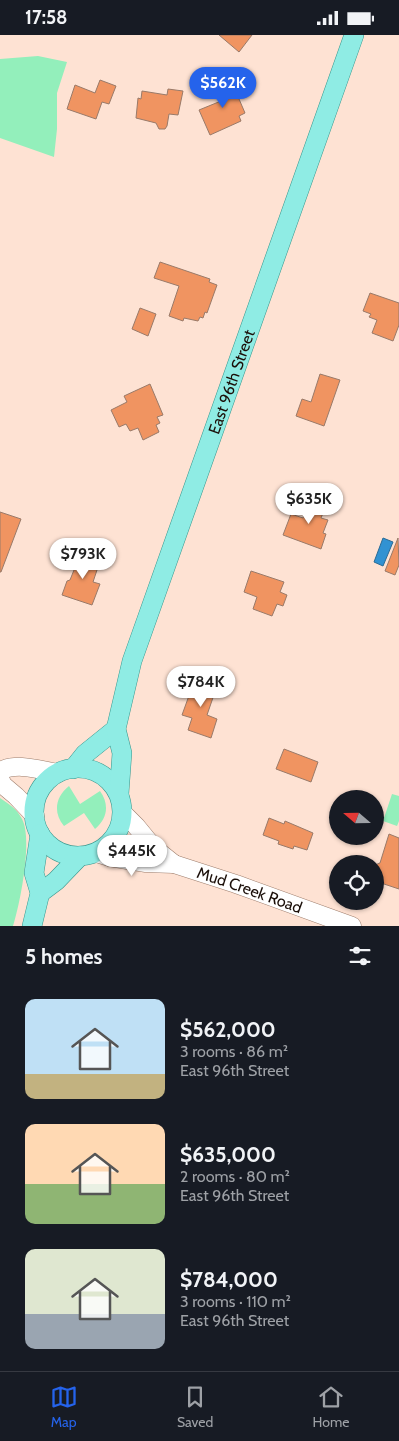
<!DOCTYPE html>
<meta charset="utf-8">
<style>
:root{--surface:#171b24;--page:#242831;--text:#f1f3f6;--muted:#9ea1a6;--line:#363941;--accent:#2563eb}
body{margin:0;font-family:Cabin,sans-serif;background:var(--page);color:var(--text);height:100vh;display:flex;flex-direction:column;font-size:19px;white-space:nowrap}
*{box-sizing:border-box;margin:0}
p{font-size:16px;color:var(--muted)}
.icon{flex:none;width:28px;height:28px;fill:none;stroke:currentColor;stroke-width:2;stroke-linecap:round;stroke-linejoin:round}
.map{position:relative;height:891px;overflow:hidden}
.panel{display:flex;flex-direction:column;background:var(--surface);flex:1}
.panel>*{flex:none}
.needle{width:32px;rotate:290deg}
.buttons{position:absolute;left:329px;top:755px;display:grid;gap:10px}
.buttons a{display:grid;place-items:center;width:55px;height:55px;border-radius:50%;background:var(--surface);box-shadow:0 1px 4px #0004;font-size:25px}
.price{position:absolute;translate:-50% -42px;padding:0 11px;border-radius:18px;background:#fff;color:#222;font-size:16px;line-height:32px;filter:drop-shadow(0 1px 2px #0008)}
.price::after{content:'';position:absolute;left:50%;top:30px;width:15px;height:11px;margin-left:-8px;background:inherit;clip-path:polygon(0 0,100% 0,50% 100%)}
.price.on{background:var(--accent);color:#fff}
ul{padding:0;list-style:none}
li{display:flex;align-items:center;gap:15px;height:125px;padding:0 25px}
li span{display:grid;place-items:center;flex:none;width:140px;height:100px;border-radius:10px;color:#555}
li>.icon{margin-inline-start:auto}
span .icon{width:60px;height:60px;fill:#fffc;stroke-width:1}
li b{font-size:21px}
h2{display:flex;justify-content:space-between;align-items:center;height:60px;padding:0 25px;font-size:21px}
.status{display:flex;justify-content:space-between;align-items:center;height:35px;padding:0 25px;background:var(--surface);direction:ltr}
.status svg{height:14px;fill:currentColor}
.dock{display:flex;justify-content:space-around;align-items:center;height:70px;border-top:1px solid var(--line);background:var(--surface);font-size:14px;color:var(--muted)}
.dock a{display:grid;justify-items:center;gap:2px}
.dock .on{color:var(--accent)}
.map>svg:first-child{display:block}
.green{fill:#93efbb}
.water{fill:#3192d2;stroke:#2a6b96}
.building{fill:#f09461;stroke:#997a69}
.lines{fill:none;stroke-linecap:round;stroke-linejoin:round}
.secondary-casing{stroke:#9e7e6d;stroke-width:19}
.primary-casing{stroke:#36968c;stroke-width:20}
.secondary{stroke:#fff;stroke-width:18}
.primary{stroke:#8fece4;stroke-width:19}
.labels{text-anchor:middle;dominant-baseline:central;stroke-width:5;stroke-linejoin:round;paint-order:stroke}
.street-label{font-size:16px;fill:#1b0f09;stroke:#fee2d3}
</style>
<div class="status"><b>17:58</b><svg viewBox="0 0 49 12"><path d="M0 12V9h3v3zM5 12V6h3v6zM10 12V3h3v9zM15 12V0h3v12zM26 1h20v11H26zM47 4h2v5h-2z"/></svg></div>
<div class="map">
<svg width="399" height="891" viewBox="0 0 399 891">
<rect width="100%" height="100%" fill="#fee2d3"/>
<path class="green" d="M38,21L67,27L57,58V94L54,122L0,103V24Z
M69,751L80,769L100,756C110,770 107,784 95,794L84,778L64,791C53,778 55,762 69,751Z
M392,759L399,761V786L397,791L383,786Z
M0,763C9,769 17,774 22,784C33,804 20,869 13,891H0Z"/>
<path class="water" d="M383,503L393,507L383,531L374,527Z"/>
<path class="building" d="M219,0H252L239,17Z
M230,43L245,78L239,81L241,86L210,100L199,75L221,66L214,50Z
M100,45L116,51L109,69L102,67L96,84L67,74L75,50L95,58Z
M168,54L183,56L178,80L169,79L167,91L165,94H159L156,88L136,83L138,63L141,64L142,56L167,60Z
M160,227L210,244L209,247L217,250L207,278L205,277L203,283L200,282L198,286L184,283L183,286L169,281L179,251L154,243Z
M370,258L399,268V290L393,306L372,298L377,285L369,282L371,279L363,276Z
M140,273L156,279L148,301L132,294Z
M320,339L340,345L324,391L296,381L302,364L311,367Z
M150,349L163,380L157,382L160,388L156,390L159,397L143,405L138,393L130,396L126,389L119,392L111,375L127,367L124,361Z
M310,462L327,468L321,483L328,485L323,498L326,499L321,514L283,500L291,479L303,483Z
M0,477L21,484L1,537H0Z
M398,503L399,530L395,540L385,536Z
M82,515L99,521L95,534L97,535L93,547L100,549L92,570L62,560L67,546L70,545Z
M251,536L284,547L280,557L287,560L283,571L277,569L272,581L253,574L257,562L244,557Z
M195,644L217,651L207,680L217,684L211,703L188,695L192,683L182,680Z
M284,714L318,727L311,747L276,734Z
M269,783L284,789L285,786L313,798L307,815L294,811L293,814L278,809L279,806L263,800Z
M389,799L399,803V854L375,846V830L380,828Z"/>
<g class="lines">
<defs>
<g id="secondary">
<path d="M0,736C18,727 39,735 58,738"/>
<path d="M0,744L3,750L16,761L35,781"/>
<path d="M122,777L136,791L154,813L174,829"/>
<path id="s1" d="M96,818L109,822L146,828L174,829L236,849L352,891"/>
</g>
<g id="primary">
<circle cx="78" cy="777" r="44"/>
<path d="M73,734L85,719L116,694"/>
<path id="s2" d="M119,759L122,718L116,694L132,626L354,0"/>
<path d="M40,858L56,846L80,821"/>
<path d="M32,891L40,858L34,838L40,799"/>
</g>
</defs>
<use href="#secondary" class="secondary-casing"/>
<use href="#primary" class="primary-casing"/>
<use href="#secondary" class="secondary"/>
<use href="#primary" class="primary"/>
</g>
<g class="labels">
<g class="street-label">
<text stroke="none"><textPath href="#s2" startOffset="432">East 96th Street</textPath></text>
<text stroke="none"><textPath href="#s1" startOffset="159">Mud Creek Road</textPath></text>
</g>
</g>
</svg>
<div class="buttons">
<a><svg class="needle" viewBox="-14 -14 28 28"><path d="M0-13l5 13h-10z" fill="#e53935"/><path d="M0 13l5-13h-10z" fill="#9ea1a6"/></svg></a>
<a><svg class="icon" aria-label="locate" viewBox="0 0 24 24"><circle cx="12" cy="12" r="6"/><path d="M12 2v4M12 18v4M2 12h4M18 12h4"/></svg></a>
</div>
<b class="price on" style="left:223px;top:74px">$562K</b>
<b class="price" style="left:309px;top:490px">$635K</b>
<b class="price" style="left:83px;top:545px">$793K</b>
<b class="price" style="left:201px;top:673px">$784K</b>
<b class="price" style="left:132px;top:842px">$445K</b>
</div>
<section class="panel">
<h2>5 homes<svg class="icon" aria-label="filters" viewBox="0 0 24 24"><path d="M4 7h16M4 17h16"/><circle cx="9" cy="7" r="2"/><circle cx="15" cy="17" r="2"/></svg></h2>
<ul>
<li><span style="background:linear-gradient(#bfe0f5 75%,#c2b280 0)"><svg class="icon" aria-label="home" viewBox="0 0 24 24"><path d="M3 11l9-7 9 7M6 9v11h12V9"/></svg></span><div><b>$562,000</b><p>3 rooms · 86 m²</p><p>East 96th Street</p></div></li>
<li><span style="background:linear-gradient(#ffd9b3 60%,#8fb573 0)"><svg class="icon" aria-label="home" viewBox="0 0 24 24"><path d="M3 11l9-7 9 7M6 9v11h12V9"/></svg></span><div><b>$635,000</b><p>2 rooms · 80 m²</p><p>East 96th Street</p></div></li>
<li><span style="background:linear-gradient(#dfe7d0 65%,#9aa5b1 0)"><svg class="icon" aria-label="home" viewBox="0 0 24 24"><path d="M3 11l9-7 9 7M6 9v11h12V9"/></svg></span><div><b>$784,000</b><p>3 rooms · 110 m²</p><p>East 96th Street</p></div></li>
</ul>
</section>
<nav class="dock">
<a class="on"><svg class="icon" aria-label="map" viewBox="0 0 24 24"><path d="M3 6l6-2 6 2 6-2v14l-6 2-6-2-6 2zM9 4v14M15 6v14"/></svg>Map</a>
<a><svg class="icon" aria-label="saved" viewBox="0 0 24 24"><path d="M7 4h10v16l-5-4-5 4z"/></svg>Saved</a>
<a><svg class="icon" aria-label="home" viewBox="0 0 24 24"><path d="M3 11l9-7 9 7M6 9v11h12V9"/></svg>Home</a>
</nav>
